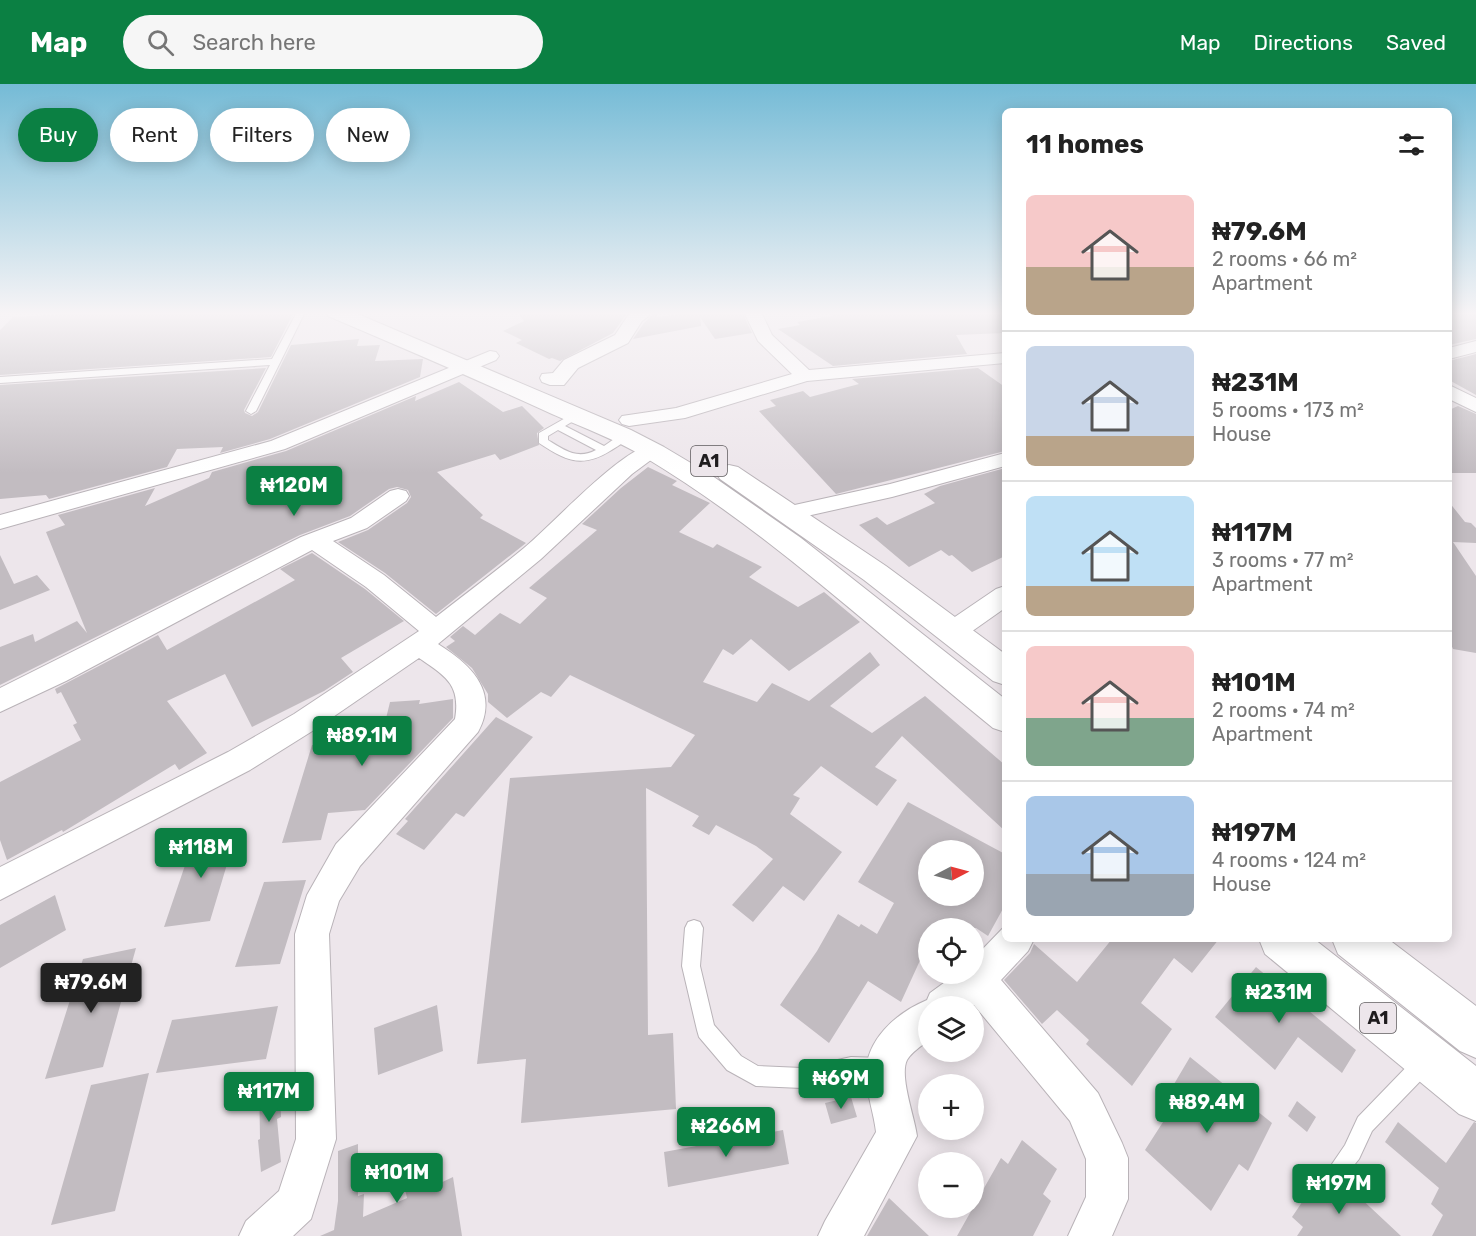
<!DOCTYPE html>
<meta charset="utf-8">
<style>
:root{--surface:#fff;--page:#f6f6f6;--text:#222;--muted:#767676;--line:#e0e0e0;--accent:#0b8043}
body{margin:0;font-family:Rubik,sans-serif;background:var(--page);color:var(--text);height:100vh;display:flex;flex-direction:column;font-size:22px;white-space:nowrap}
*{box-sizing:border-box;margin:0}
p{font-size:20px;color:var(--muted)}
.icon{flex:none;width:33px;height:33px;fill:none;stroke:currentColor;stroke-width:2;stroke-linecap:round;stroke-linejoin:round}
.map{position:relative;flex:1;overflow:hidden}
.sheet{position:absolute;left:1002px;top:24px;width:450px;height:834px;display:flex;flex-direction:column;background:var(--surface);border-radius:9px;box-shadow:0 3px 15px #0003}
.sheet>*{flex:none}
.guide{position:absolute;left:18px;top:24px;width:570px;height:54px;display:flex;gap:12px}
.needle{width:39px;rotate:84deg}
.tools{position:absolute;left:918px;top:756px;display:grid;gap:12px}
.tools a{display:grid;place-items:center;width:66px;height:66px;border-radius:50%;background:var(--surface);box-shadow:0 3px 15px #0003;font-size:30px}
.price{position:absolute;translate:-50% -51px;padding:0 14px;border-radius:6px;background:var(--accent);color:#fff;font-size:20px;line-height:39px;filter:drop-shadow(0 2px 3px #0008)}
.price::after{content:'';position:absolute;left:50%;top:36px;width:18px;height:14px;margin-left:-9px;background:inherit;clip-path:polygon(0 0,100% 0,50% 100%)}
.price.selected{background:#222;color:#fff}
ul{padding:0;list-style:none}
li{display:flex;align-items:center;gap:18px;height:150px;padding:0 24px}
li+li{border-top:2px solid var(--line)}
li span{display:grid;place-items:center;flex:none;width:168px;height:120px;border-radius:9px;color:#555}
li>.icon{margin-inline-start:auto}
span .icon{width:72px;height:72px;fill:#fffc;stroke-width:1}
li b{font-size:26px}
h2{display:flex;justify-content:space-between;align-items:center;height:72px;padding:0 24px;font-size:26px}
.pill{padding:0 21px;border-radius:27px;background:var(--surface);box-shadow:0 3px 15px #0003;font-size:21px;line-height:54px}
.pill.selected{background:var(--accent);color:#fff}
header{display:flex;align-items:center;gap:36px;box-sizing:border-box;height:84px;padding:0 30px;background:var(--accent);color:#fff}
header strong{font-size:28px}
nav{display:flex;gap:33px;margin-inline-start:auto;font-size:21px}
.search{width:420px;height:54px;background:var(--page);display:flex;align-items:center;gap:15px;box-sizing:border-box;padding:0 21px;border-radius:33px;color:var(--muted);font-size:22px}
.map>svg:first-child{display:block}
.building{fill:#c2bcc1;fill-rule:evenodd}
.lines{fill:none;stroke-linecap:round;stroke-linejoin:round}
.service-casing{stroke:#b9b3b8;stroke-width:2}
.minor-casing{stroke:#b9b3b8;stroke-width:2}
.trunk-casing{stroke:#b9b3b8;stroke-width:2}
.service{fill:#fff;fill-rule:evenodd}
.minor{fill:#fff;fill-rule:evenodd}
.trunk{fill:#fff;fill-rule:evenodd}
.labels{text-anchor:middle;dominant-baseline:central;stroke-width:4.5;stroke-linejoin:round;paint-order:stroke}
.shield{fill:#ede6eb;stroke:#5d595c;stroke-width:1.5}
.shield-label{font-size:18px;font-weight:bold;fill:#1f1c1e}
</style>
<header>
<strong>Map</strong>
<div class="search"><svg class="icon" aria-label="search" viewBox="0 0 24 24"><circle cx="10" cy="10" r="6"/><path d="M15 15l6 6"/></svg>Search here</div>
<nav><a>Map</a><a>Directions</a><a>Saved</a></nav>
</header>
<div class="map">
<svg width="1476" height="1152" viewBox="0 0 1476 1152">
<rect width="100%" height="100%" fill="#ede6eb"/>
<path class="building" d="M99,228H294L271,273L0,291V246L13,233Z
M517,228H628L613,249L560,277L552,274L549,275L516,259L522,256L503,247L524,237Z
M656,228H657V233L696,228H742L752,249L715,255L700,233L701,242L633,255L644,239Z
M830,228H1005V249L956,251L967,270L833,282L778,245L800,241L797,238L832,232Z
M1449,228H1476V255L1449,261Z
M359,255L357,262L380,261L375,277L423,275L420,293L270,355L220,369L223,363L177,365L167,383L49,415L46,411L0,415V301L266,284L244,326L245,329L252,332L258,328L291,261Z
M1476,270V311L1449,296V277Z
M978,284L1005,303V367L836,410L759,327L776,322L770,316L803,307L810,313L859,300L852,295Z
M459,298L503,328L522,322L544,344L537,349L539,361L500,376L495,370L437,388L483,431L480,434L526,459L436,530L385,489L338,458L368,446L407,419L411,413L408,406L397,403L389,405L350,432L300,451L0,601V563L33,550L35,558L77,537L87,549L46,448L65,441L58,431L155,404L145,422L209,394L212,388L286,367L416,312L415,317Z
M1458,322L1476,330V389H1449V326Z
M648,383L677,397L672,401L710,419L679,448L713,464L717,460L762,483L749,493L798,523L824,508L860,538L789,587L751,555L733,571L723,565L703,598L757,618L772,599L809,617L870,568L880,581L830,622L872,649L925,612L1005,681V747L902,652L875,683L897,696L877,722L821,682L793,711L800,714L790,730L842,768L804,817L783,802L753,838L732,821L773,775L756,762L716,741L709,751L692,742L699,732L646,704L648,951L673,949L676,1025L521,1039L526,975L477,980L510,694L671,683L695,651L570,591L551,613L541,608L507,634L488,618V610L472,584L446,563L455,557L450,553L463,542L475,551L500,529L520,540L547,514L529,504L597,446L582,440L621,404Z
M1005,384V472L972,488L952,471L949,472L941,466L909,483L859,441L877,433L887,441L935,419L924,410L940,402Z
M1449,418L1465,438L1471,439L1476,444V459L1453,458L1476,492V569L1453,565L1449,556Z
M312,469L365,505L404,537L341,574L353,588L324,607L252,643L225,590L167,617L207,669L179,686L175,680L63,748L62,746L7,776L0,756V698L81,656L73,641L77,639L61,608L57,610L55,605L158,551L167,566L295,496L280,485Z
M0,471L14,500L37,491L50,506L0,526Z
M453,615V634L365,726L328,729L321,756L282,759L312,661L381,655L390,618L420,616L419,620Z
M496,633L533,653L464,733L456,729L424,766L396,750L408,737L405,735Z
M908,718L1005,770V821L988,852L976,844H928V859L901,918L868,897L829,959L780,921L817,867L838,830L859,843L861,840L877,850L894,819L858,798ZM928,766H974V812H928Z
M237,747L210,837L164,843L195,752Z
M306,796L280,880L235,883L264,798Z
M55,811L66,846L0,884V841Z
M1112,855H1219L1192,889L1174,874L1141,919L1172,945L1132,1002L1086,960L1089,956L1057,926L1042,940L1004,896L1030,869L1034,860L1077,898Z
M136,864L103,983L45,995L83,875Z
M1256,883L1356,966L1342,989L1298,953L1275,986L1215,933Z
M437,921L443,967L378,991L374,944Z
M278,922L266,975L156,989L172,936Z
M1190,973L1272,1039L1248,1087L1239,1080L1211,1127L1145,1066L1172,1024L1164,1017Z
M149,989L115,1127L51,1141L91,1001Z
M259,993H272L273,1003L280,1000L281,1033L277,1035L281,1078L261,1088L258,1056L260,1055Z
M851,1013L857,1033L831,1040L825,1019Z
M1297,1017L1316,1033L1307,1048L1288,1032Z
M1398,1038L1446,1079L1474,1038L1476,1039V1152H1432L1443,1131L1431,1120L1439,1104L1385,1058Z
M783,1046L789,1080L668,1103L664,1068Z
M1022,1056L1057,1085L1043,1110L1051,1117L1033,1152H957L1001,1074L1008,1080Z
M358,1060V1112L364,1110L363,1133L407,1114L401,1088L430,1071L436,1101L453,1093L462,1152H320L334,1146L338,1117V1067Z
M1339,1095H1340L1401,1152H1297L1303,1143L1292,1133L1315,1099L1328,1111Z
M889,1114L929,1152H867Z"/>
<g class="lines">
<defs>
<path id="service" d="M297,228H305L256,327L251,330L246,327L270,281L0,299V293L272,275Z
M576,328L580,329V333L565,342L604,362L620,351H628L629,353C624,359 616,363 610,367C581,385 565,376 539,359V349ZM558,346L596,366C577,376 564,366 548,356V352Z
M694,836L700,838L703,844L700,882L714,941L741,972L758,982L802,984L851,973L883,974L890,977L893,984L890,991L883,994L851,993L802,1004L756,1002L727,986L699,953L697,946L682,882L685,844L688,838Z
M1425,968L1432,971L1435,978L1432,985L1372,1047L1359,1075L1347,1090L1340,1093L1333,1090L1330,1083L1345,1061L1358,1033L1418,971Z"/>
<path id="minor" d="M633,228H654L642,237L628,259L578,284L564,301H550L542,298L540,294L542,290L553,289L564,276L615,251L629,230Z
M744,228H761L772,251L809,286L1005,269V279L807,297L685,334L629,342L622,340L619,336L622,332L676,324L792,290L758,257Z
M1476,257V268L1449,275V264Z
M490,267L496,268L499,272L496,276L285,365L0,445V431L271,357Z
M1449,301L1476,314V328L1449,315Z
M652,360L659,362L662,366L659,370L632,390L541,475L438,560C470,580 500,607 478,648L360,782L339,817L329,850L336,1055L311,1135L293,1152H239L246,1137L279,1107L296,1055L295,850L307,811L336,760L455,635C461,600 445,592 419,574L314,646L250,686L0,816V783L228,668L294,630L419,547L366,503L312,466L66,597L0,628V604L301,453L351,434L390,407L398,405L406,407L409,412L406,417L367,444L333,457L384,491L436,533C465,510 495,488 524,464C554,439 618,368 652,360Z
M1005,369V382L892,413L789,436L781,434L778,429L781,424L890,400Z
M1005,502V524L961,555L952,558L943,555L939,548L943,541L996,505Z
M1005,842V855H1034L1028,867L1001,896L1098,1009L1122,1059L1128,1074V1115L1112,1152H1068L1086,1113V1075L1070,1037L974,921L928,922V957C921,962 912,968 907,976C899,992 915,1034 917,1052L864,1152H818L825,1137L876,1048C874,1030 867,1011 866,992C865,956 896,929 927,916L930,909L956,890H974V874Z"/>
<path id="trunk" d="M325,228H353L631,346L664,363L711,391L801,454L1005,615V648L993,644C879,552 772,450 646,374C617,356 584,344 552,330C478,296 403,264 328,232Z
M729,381L738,383L886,482L1005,570V601L993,597L864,496L720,395L716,389L720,383Z
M1259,855H1314L1476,982V1037L1459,1030L1265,870Z
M1332,855H1388L1476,922V974L1460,967L1338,870Z"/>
</defs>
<use href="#service" class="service-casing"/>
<use href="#minor" class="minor-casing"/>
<use href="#trunk" class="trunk-casing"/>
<use href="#service" class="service"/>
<use href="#minor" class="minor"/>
<use href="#trunk" class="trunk"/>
</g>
<linearGradient id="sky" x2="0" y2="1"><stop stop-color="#75bbd6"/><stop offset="0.59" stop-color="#f7f4f6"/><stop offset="1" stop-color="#f7f4f6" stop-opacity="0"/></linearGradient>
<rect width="1476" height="389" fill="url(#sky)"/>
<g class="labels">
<g class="shield">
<rect x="691" y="362" width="36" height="30" rx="4.5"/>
<rect x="1360" y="919" width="36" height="30" rx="4.5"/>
</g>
<g class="shield-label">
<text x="709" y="377">A1</text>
<text x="1378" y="934">A1</text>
</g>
</g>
</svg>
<div class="tools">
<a><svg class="needle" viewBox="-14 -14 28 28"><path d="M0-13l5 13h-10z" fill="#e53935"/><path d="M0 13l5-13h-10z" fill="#767676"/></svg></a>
<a><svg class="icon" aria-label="locate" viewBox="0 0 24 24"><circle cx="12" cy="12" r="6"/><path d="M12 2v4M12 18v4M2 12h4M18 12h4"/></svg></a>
<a><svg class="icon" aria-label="layers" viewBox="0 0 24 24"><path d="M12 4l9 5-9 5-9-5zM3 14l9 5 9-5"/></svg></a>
<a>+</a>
<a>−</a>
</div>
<b class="price" style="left:294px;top:433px">₦120M</b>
<b class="price" style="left:362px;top:683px">₦89.1M</b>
<b class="price" style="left:201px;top:795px">₦118M</b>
<b class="price selected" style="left:91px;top:930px">₦79.6M</b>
<b class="price" style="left:1279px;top:940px">₦231M</b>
<b class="price" style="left:841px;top:1026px">₦69M</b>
<b class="price" style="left:269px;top:1039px">₦117M</b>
<b class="price" style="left:1207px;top:1050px">₦89.4M</b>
<b class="price" style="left:726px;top:1074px">₦266M</b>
<b class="price" style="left:397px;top:1120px">₦101M</b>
<b class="price" style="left:1339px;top:1131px">₦197M</b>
<div class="guide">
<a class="pill selected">Buy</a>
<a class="pill">Rent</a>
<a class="pill">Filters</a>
<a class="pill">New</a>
</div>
<section class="sheet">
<h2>11 homes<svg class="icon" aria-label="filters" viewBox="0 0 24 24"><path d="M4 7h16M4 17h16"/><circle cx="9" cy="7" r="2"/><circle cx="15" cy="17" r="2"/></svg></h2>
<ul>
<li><span style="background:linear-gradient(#f6c9c9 60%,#b9a48a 0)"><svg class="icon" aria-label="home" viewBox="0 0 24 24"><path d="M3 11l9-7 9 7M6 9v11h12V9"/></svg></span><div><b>₦79.6M</b><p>2 rooms · 66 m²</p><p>Apartment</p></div></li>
<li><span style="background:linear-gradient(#c9d6e8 75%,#b9a48a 0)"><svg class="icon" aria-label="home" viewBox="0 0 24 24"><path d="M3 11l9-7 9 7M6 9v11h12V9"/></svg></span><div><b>₦231M</b><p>5 rooms · 173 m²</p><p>House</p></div></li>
<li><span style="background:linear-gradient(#bfe0f5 75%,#b9a48a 0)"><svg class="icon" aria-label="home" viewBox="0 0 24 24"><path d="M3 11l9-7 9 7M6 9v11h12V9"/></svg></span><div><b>₦117M</b><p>3 rooms · 77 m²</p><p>Apartment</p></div></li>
<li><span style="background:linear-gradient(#f6c9c9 60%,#7fa58c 0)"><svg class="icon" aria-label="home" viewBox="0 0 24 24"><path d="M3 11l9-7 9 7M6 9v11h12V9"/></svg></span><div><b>₦101M</b><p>2 rooms · 74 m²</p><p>Apartment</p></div></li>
<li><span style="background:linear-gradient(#a9c7e8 65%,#9aa5b1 0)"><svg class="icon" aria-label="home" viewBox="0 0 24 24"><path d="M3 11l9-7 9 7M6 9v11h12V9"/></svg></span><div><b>₦197M</b><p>4 rooms · 124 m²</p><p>House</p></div></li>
</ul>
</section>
</div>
